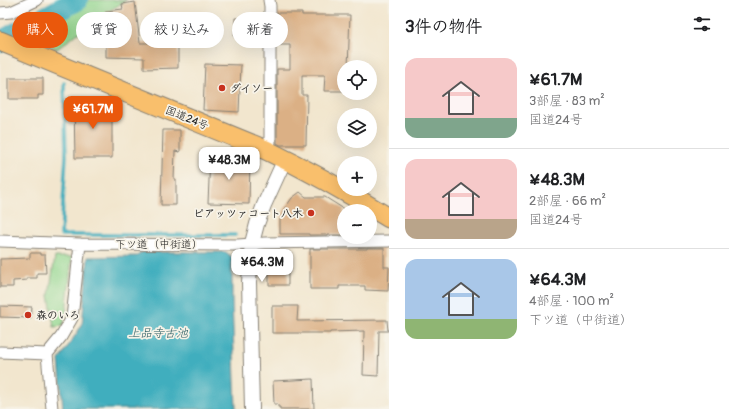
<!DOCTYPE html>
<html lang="ja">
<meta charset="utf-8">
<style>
:root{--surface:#fff;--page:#f6f6f6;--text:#202124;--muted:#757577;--line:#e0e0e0;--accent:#ea580c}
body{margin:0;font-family:Pangolin,"Klee One",sans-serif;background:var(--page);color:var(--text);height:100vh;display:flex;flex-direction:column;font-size:15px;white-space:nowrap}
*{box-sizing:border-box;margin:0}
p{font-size:13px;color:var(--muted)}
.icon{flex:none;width:22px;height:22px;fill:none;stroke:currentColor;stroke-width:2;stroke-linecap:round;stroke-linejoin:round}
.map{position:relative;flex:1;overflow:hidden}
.side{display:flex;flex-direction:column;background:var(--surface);width:340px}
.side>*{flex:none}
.hud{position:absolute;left:12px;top:12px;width:317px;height:36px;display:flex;gap:8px}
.tools{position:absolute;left:337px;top:60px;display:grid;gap:8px}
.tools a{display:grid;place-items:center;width:40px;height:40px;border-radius:50%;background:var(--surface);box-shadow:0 4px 16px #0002;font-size:20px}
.price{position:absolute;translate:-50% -34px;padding:0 9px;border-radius:8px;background:#fff;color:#222;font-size:13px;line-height:26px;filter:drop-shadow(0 1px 2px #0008)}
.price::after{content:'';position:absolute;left:50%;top:24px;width:12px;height:9px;margin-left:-6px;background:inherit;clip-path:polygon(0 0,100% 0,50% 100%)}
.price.active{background:var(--accent);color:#fff}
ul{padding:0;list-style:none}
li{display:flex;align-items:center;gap:12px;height:100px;padding:0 16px}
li+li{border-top:1px solid var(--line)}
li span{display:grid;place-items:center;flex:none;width:112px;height:80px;border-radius:12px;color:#555}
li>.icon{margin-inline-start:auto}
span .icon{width:48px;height:48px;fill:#fffc;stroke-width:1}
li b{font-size:17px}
h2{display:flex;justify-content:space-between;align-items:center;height:48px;padding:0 16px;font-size:17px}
.chip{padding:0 14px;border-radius:18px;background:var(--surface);box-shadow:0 4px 16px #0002;font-size:14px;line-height:36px}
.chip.active{background:var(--accent);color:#fff}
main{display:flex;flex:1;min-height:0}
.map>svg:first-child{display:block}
.green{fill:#94d891;stroke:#587a56}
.water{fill:#40aebe;stroke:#2e656d}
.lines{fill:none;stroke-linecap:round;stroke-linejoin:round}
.stream{stroke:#40aebe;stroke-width:3.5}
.river{stroke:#40aebe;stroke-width:22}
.building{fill:#dbb085}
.minor-casing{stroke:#878175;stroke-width:13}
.tertiary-casing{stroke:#878175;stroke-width:16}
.trunk-casing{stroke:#878175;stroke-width:21}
.minor{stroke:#fff;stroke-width:11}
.tertiary{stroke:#fff;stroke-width:14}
.trunk{stroke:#f9bf6c;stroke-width:19}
.poi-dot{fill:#c8321e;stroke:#f7f3e8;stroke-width:1.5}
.labels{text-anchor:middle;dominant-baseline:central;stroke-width:3.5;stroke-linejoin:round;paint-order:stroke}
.poi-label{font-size:11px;font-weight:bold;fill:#1c1c1c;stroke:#f7f3e8;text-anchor:start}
.street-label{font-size:11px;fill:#1c1c1c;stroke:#f7f3e8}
.water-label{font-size:12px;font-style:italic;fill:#2c5e65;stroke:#f7f3e8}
</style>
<main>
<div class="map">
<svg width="389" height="409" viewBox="0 0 389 409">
<rect width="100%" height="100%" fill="#f7f3e8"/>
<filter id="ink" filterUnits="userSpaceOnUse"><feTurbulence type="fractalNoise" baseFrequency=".025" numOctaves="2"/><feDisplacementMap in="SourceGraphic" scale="8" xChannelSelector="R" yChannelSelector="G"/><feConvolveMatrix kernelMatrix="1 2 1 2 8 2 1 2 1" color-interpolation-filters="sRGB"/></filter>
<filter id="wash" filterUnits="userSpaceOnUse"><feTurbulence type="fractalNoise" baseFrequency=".012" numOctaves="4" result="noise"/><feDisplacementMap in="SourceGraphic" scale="16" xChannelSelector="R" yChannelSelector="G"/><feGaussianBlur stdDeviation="0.9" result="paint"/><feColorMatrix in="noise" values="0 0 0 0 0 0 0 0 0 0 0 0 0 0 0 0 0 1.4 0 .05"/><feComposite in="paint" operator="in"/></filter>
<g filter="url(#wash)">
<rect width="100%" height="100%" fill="#f2e6ce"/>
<path class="green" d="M86,0H127L98,18L57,49L26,36L45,26Z
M55,257H72L66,313L63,326L54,327L49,295Z"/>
<path class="water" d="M142,252H226L232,257V299L236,409H63L59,360L82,325L88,257L137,256Z"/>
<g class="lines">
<path class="stream" d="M64,83L66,156L61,235H235"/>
<path class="river" d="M0,42L77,0"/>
</g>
<g id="blocks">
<path class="building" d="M135,2L140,43H168V44H178V68L144,69V58L106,57V40H110L106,11L123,9L122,4Z
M277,13H302V15H350L348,67H344V91H324L325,75H302V95H307L306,145H280L277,143V69H290V45H277Z
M235,18L253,19V27H263V38L234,37Z
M205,64L241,65L239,112L203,110Z
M9,78H43V95H38V99H9Z
M74,102H112V158H75Z
M163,130H180V152L175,151L174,179H176V205H161Z
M210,157L250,158L249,204L208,203Z
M300,192L306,197H325L344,209V235H309V234H280V220L285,208L292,198Z
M367,248H384V267H389L388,291L365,290V286H339V289H310V249H367Z
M269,252H288V285H269Z
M30,253H40V255H45L46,273H37V278H27V280L13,281V287H0V259L30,258Z
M0,306L32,307L31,318L0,317Z
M272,306H298L297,321L387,320L388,331H379L378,376L363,375L364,331L330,332V333H272Z
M313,379L314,409H280V407H278V404H274L273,381Z"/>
</g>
</g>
<g filter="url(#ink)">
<use href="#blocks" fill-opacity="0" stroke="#878175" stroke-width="1"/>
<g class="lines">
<defs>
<path id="minor" d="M0,13L11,12L37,0
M266,150L270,142V6L269,0
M0,241L80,244L238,245L265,243L389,241
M0,352L47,354
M52,409L47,354L61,337L72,318L80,244"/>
<path id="tertiary" d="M252,409L249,282L252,243L257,224L264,205L285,159"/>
<path id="trunk" d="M0,41L266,150C308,170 349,193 389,218"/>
</defs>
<use href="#minor" class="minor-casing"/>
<use href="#tertiary" class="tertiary-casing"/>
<use href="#trunk" class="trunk-casing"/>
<use href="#minor" class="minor"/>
<use href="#tertiary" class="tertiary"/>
<use href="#trunk" class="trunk"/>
</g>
</g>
<g class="poi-dot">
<circle cx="222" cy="88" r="4"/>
<circle cx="311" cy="213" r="4"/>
<circle cx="28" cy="315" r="4"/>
</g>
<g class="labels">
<g class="poi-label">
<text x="230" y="88">ダイソー</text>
<text x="303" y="213" text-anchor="end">ピアッツァコート八木</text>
<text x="36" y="315">森のいろ</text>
</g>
<g class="street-label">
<text transform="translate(187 118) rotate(22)">国道24号</text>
<text x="159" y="244">下ツ道（中街道）</text>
</g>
<g class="water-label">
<text x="158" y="333">上品寺古池</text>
</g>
</g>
</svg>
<div class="tools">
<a><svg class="icon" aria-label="locate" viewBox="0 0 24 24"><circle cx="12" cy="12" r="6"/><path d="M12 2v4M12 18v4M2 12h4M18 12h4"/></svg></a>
<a><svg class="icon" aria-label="layers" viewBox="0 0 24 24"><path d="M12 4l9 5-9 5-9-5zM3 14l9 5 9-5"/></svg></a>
<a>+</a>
<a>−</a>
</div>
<b class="price active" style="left:93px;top:130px">¥61.7M</b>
<b class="price" style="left:229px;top:181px">¥48.3M</b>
<b class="price" style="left:262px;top:283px">¥64.3M</b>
<div class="hud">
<a class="chip active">購入</a>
<a class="chip">賃貸</a>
<a class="chip">絞り込み</a>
<a class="chip">新着</a>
</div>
</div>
<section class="side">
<h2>3件の物件<svg class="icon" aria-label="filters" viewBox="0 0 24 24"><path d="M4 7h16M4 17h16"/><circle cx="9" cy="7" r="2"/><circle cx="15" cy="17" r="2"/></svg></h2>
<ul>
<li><span style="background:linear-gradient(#f6c9c9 75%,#7fa58c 0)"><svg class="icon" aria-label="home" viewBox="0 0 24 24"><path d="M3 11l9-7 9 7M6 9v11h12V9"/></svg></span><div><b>¥61.7M</b><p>3部屋 · 83 m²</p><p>国道24号</p></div></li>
<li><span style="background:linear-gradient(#f6c9c9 75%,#b9a48a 0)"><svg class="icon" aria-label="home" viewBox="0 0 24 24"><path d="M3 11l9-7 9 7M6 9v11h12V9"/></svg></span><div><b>¥48.3M</b><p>2部屋 · 66 m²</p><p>国道24号</p></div></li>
<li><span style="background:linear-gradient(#a9c7e8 75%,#8fb573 0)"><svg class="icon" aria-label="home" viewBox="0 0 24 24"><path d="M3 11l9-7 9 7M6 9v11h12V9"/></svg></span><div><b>¥64.3M</b><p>4部屋 · 100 m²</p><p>下ツ道（中街道）</p></div></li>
</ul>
</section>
</main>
